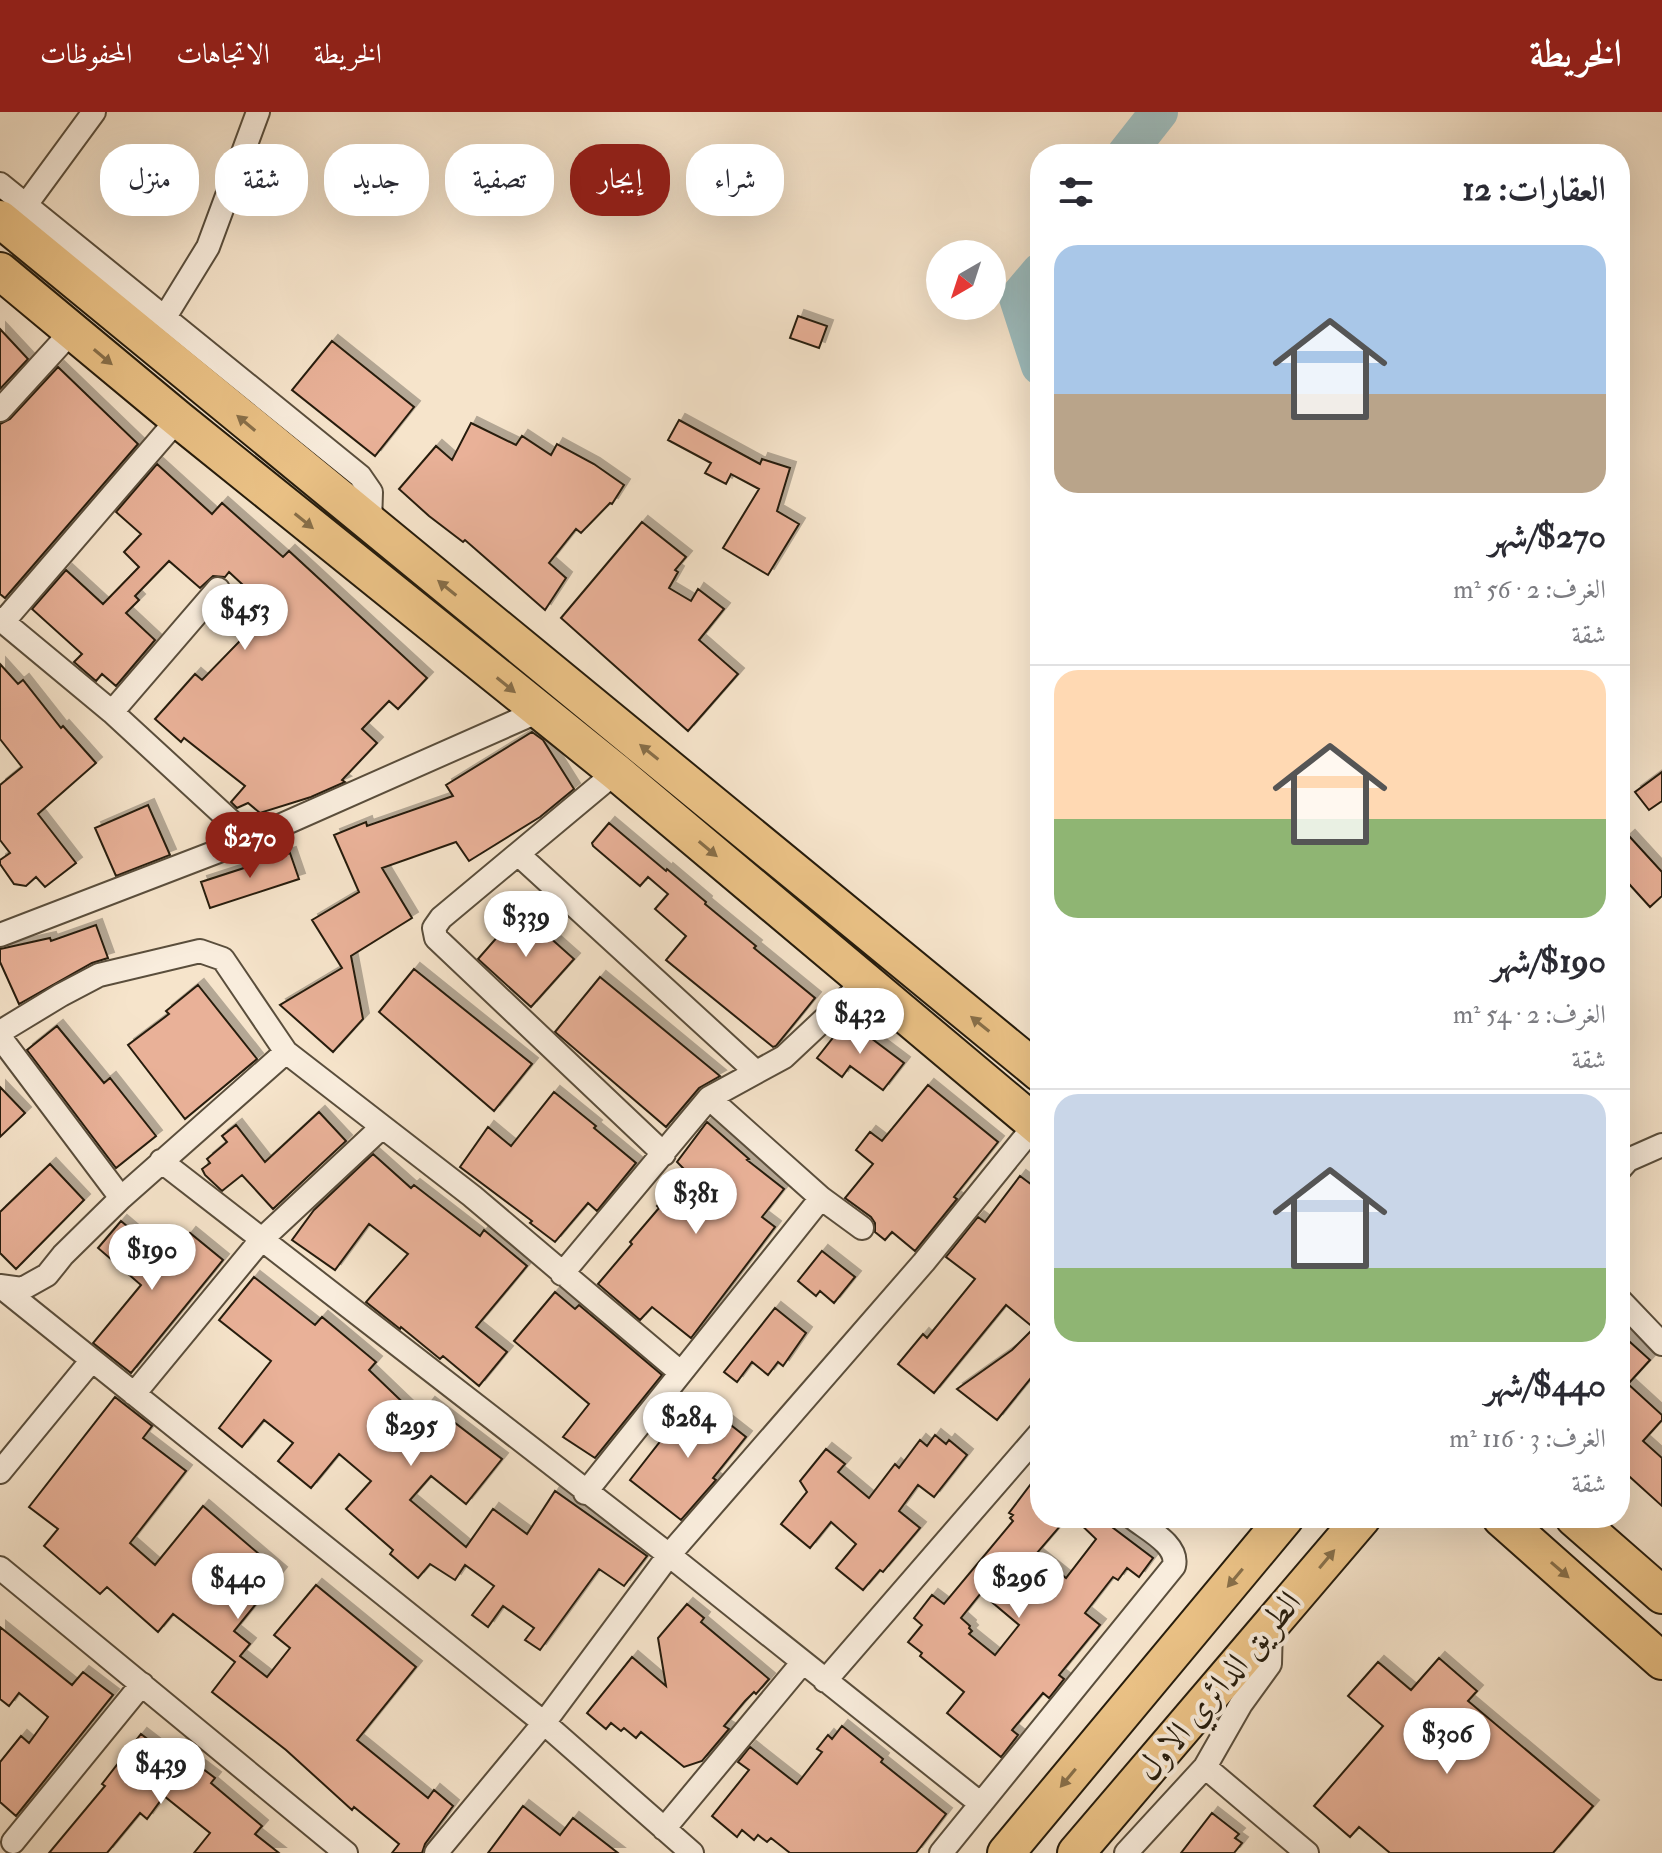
<!DOCTYPE html>
<html lang="ar">
<meta charset="utf-8">
<style>
:root{--surface:#fff;--page:#f7f7f7;--text:#2b2b33;--muted:#7c7c81;--line:#e1e1e2;--accent:#8f2418}
body{margin:0;font-family:"IM FELL Double Pica",Amiri,serif;background:var(--page);color:var(--text);direction:rtl;height:100vh;display:flex;flex-direction:column;font-size:30px;white-space:nowrap}
*{box-sizing:border-box;margin:0}
p{font-size:26px;color:var(--muted)}
.icon{flex:none;width:44px;height:44px;fill:none;stroke:currentColor;stroke-width:2;stroke-linecap:round;stroke-linejoin:round}
.map{position:relative;flex:1;overflow:hidden;direction:ltr}
.panel{position:absolute;left:1030px;top:32px;width:600px;height:1384px;display:flex;flex-direction:column;background:var(--surface);border-radius:32px;box-shadow:0 8px 32px #0002;direction:rtl}
.panel>*{flex:none}
.top-card{position:absolute;left:24px;top:32px;width:760px;height:72px;direction:rtl;display:flex;gap:16px}
.needle{width:52px;rotate:219deg}
.fabs{position:absolute;left:926px;top:128px;display:grid;gap:16px}
.fabs a{display:grid;place-items:center;width:80px;height:80px;border-radius:50%;background:var(--surface);box-shadow:0 8px 32px #0002;font-size:40px}
.price{position:absolute;translate:-50% -68px;padding:0 18px;border-radius:28px;background:#fff;color:#222;font-size:26px;line-height:52px;filter:drop-shadow(0 2px 4px #0008)}
.price::after{content:'';position:absolute;left:50%;top:48px;width:24px;height:18px;margin-left:-12px;background:inherit;clip-path:polygon(0 0,100% 0,50% 100%)}
.price.on{background:var(--accent);color:#fff}
ul{padding:0;list-style:none}
li{display:grid;align-content:center;gap:16px;height:424px;padding:0 24px}
li+li{border-top:2px solid var(--line)}
li span{display:grid;place-items:center;height:248px;border-radius:24px;color:#555}
li>.icon{margin-inline-start:auto}
span .icon{width:144px;height:144px;fill:#fffc;stroke-width:1}
li b{font-size:34px}
h2{display:flex;justify-content:space-between;align-items:center;height:96px;padding:0 24px;font-size:34px}
.chip{padding:0 28px;border-radius:32px;background:var(--surface);box-shadow:0 8px 32px #0002;font-size:28px;line-height:72px}
.chip.on{background:var(--accent);color:#fff}
header{display:flex;align-items:center;gap:48px;box-sizing:border-box;height:112px;padding:0 40px;background:var(--accent);color:#fff}
header strong{font-size:38px}
nav{display:flex;gap:44px;margin-inline-start:auto;font-size:28px}
.map>svg:first-child{display:block}
.lines{fill:none;stroke-linecap:round;stroke-linejoin:round}
.river{stroke:#9ebdbe;stroke-width:38}
.building{fill:#e9b198;stroke:#261c0c;stroke-width:2;fill-rule:evenodd;filter:url(#shadow)}
.street-casing{stroke:#5a4e3c;stroke-width:26}
.primary-casing{stroke:#261c0c;stroke-width:40}
.street{stroke:#f9eddd;stroke-width:22}
.primary{stroke:#ebc286;stroke-width:36}
.oneway{fill:#886f49}
.labels{text-anchor:middle;dominant-baseline:central;stroke-width:8;stroke-linejoin:round;paint-order:stroke}
.street-label{font-size:34px;fill:#261c0c;stroke:#f9eddd}
</style>
<header>
<strong>الخريطة</strong>
<nav><a>الخريطة</a><a>الاتجاهات</a><a>المحفوظات</a></nav>
</header>
<div class="map">
<svg width="1662" height="1741" viewBox="0 0 1662 1741">
<defs>
<filter id="shadow"><feDropShadow dx="6" dy="-6" stdDeviation="0" flood-color="#0004"/></filter>
</defs>
<rect width="100%" height="100%" fill="#f6e4cb"/>
<filter id="stains"><feTurbulence type="fractalNoise" baseFrequency=".0025" numOctaves="4"/><feColorMatrix values="0 0 0 0 .2 0 0 0 0 .09 0 0 0 0 .02 0 0 0 .5 -.17"/></filter>
<radialGradient id="worn" r=".72"><stop offset=".6" stop-color="#630" stop-opacity="0"/><stop offset="1" stop-color="#630" stop-opacity=".3"/></radialGradient>
<g class="lines">
<path class="river" d="M1126,42L1159,0
M1040,160L1018,186L1040,254"/>
</g>
<path class="building" d="M798,204L827,214L819,236L790,226Z
M0,217L28,247L0,277Z
M332,229L414,295L375,344L292,278Z
M58,255L138,332L5,486L0,482V312L10,307Z
M679,308L760,352L762,347L790,356L777,399L799,412L768,463L723,436L759,377L731,362L726,372L705,361L711,351L668,328Z
M471,311L516,333L522,324L551,343L557,332L594,352L624,373L612,392L610,391L581,421L576,417L549,451L566,466L545,498L465,428L463,430L429,404L399,377L436,334L452,348Z
M157,352L212,402L222,391L283,445L289,439L427,566L398,597L389,589L362,617L377,631L342,668L345,670L311,685L260,701L248,691L237,696L231,690L245,674L184,626L181,630L155,607L195,562L202,568L270,498L229,460L225,465L213,464L200,476L169,449L135,484L139,488L126,501L155,528L116,574L102,562L96,569L74,550L82,542L32,497L66,458L103,492L139,455L124,440L141,422L116,400Z
M642,410L686,445L675,458L678,460L669,476L691,489L698,477L724,497L699,528L738,562L688,619L561,506Z
M0,552L18,572L23,568L61,616L63,614L96,651L38,702L76,751L45,775L36,765L26,774L14,772L0,752V748L10,741L0,728V673L22,655L0,627Z
M532,620L543,628L574,677L540,705L469,749L456,730L382,756L412,806L351,844L363,907L333,940L280,893L342,856L312,808L359,780L334,723L366,710L367,714L453,684L446,673Z
M1662,660V689L1649,698L1635,680Z
M148,693L170,743L116,764L95,716Z
M609,711L666,759L667,757L706,790L705,792L756,834L754,836L815,886L776,934L773,935L666,848L686,824L655,797L668,782L648,765L640,774L593,734L592,731Z
M1629,724L1662,760V784L1650,795L1620,762V732Z
M290,741L299,767L210,796L201,770Z
M520,799L574,847L531,895L478,847Z
M96,813L108,846L92,851L19,892L0,850V837L50,826L51,829Z
M414,857L532,952L494,999L379,900Z
M600,865L720,964L699,976L666,1015L555,920Z
M198,873L257,947L185,1007L128,933L169,902L166,899Z
M847,908L904,951L883,978L850,954L842,965L817,946Z
M57,914L104,971L110,966L156,1024L116,1056L27,938Z
M928,973L998,1030L954,1085L957,1087L915,1139L892,1120L885,1128L875,1120V1111L871,1105L845,1086L873,1052L856,1038L870,1020L882,1029Z
M0,975L25,1001L0,1025Z
M554,980L596,1014L594,1016L636,1051L597,1099L588,1091L555,1130L530,1111L532,1109L460,1055L488,1015L511,1034Z
M319,1000L346,1029L273,1097L242,1063L222,1079L205,1063L202,1057L210,1051L207,1047L227,1030L222,1024L236,1013L265,1050Z
M707,1010L749,1047L747,1048L784,1077L762,1105L775,1115L691,1226L652,1195L640,1208L598,1172L632,1132L630,1130L659,1096L657,1094L686,1059L677,1050Z
M373,1042L411,1076L414,1073L480,1124L484,1118L527,1154L476,1215L507,1240L479,1274L443,1244L440,1247L401,1215L400,1217L366,1190L408,1142L369,1112L335,1158L292,1128L314,1098Z
M50,1052L84,1088L16,1157L0,1141V1100Z
M1020,1064L1040,1079V1255L997,1308L957,1277L1012,1238L1034,1216L1006,1193L934,1281L898,1252L923,1222L927,1226L975,1167L946,1145L978,1105L985,1110Z
M121,1109L168,1149L190,1121L223,1148L131,1261L93,1231L141,1173L98,1136Z
M822,1139L855,1165L834,1191L820,1179L816,1184L798,1169Z
M254,1165L315,1213L322,1205L376,1250L369,1258L418,1305L429,1291L502,1347L466,1392L431,1364L410,1388L466,1435L493,1397L527,1422L555,1379L647,1444L624,1474L599,1457L540,1538L525,1528L534,1516L503,1494L488,1515L472,1503L494,1474L465,1453L455,1468L430,1452L418,1466L390,1442L393,1438L346,1397L371,1369L339,1342L311,1376L278,1349L293,1331L264,1308L242,1335L219,1316L271,1249L219,1208Z
M555,1180L575,1197L579,1193L662,1263L595,1346L563,1325L589,1292L514,1229Z
M775,1196L806,1221L783,1254L778,1250L768,1263L752,1250L737,1270L724,1260Z
M1620,1221L1650,1248L1628,1272L1662,1303V1308L1643,1329L1662,1346V1394L1620,1356Z
M115,1285L152,1314L143,1326L186,1359L130,1431L155,1453L203,1394L281,1461L234,1519L250,1532L240,1544L267,1565L290,1536L274,1523L316,1473L416,1555L357,1628L428,1686L434,1678L453,1694L425,1732L422,1741H392L399,1732L354,1695L352,1698L286,1638L212,1580L235,1550L173,1502L158,1520L107,1475L100,1482L44,1434L58,1417L29,1395Z
M699,1288L746,1325L713,1366L716,1368L681,1408L630,1368L666,1322L670,1325Z
M935,1323L946,1332L949,1328L967,1343L934,1385L918,1373L899,1399L920,1416L883,1460L880,1458L863,1478L836,1456L856,1432L831,1410L810,1436L781,1412L807,1380L800,1369L826,1337L845,1352L838,1360L869,1386L895,1352L899,1356L920,1328L927,1334Z
M1040,1360V1406H1067L1036,1442L1066,1466L1096,1427L1074,1406H1100L1153,1446L1139,1465L1127,1456L1118,1468L1113,1465L1085,1501L1100,1513L1059,1563L1064,1567L1049,1586L1043,1581L1012,1618L1018,1623L1001,1645L947,1601L964,1580L920,1544L922,1541L908,1530L922,1513L914,1506L932,1483L944,1492L1013,1409L1010,1406L1013,1403L1009,1401ZM981,1481L1019,1513L995,1543L969,1522L972,1519L969,1516L970,1514L961,1506Z
M687,1492L704,1506L701,1510L769,1567L756,1582L754,1580L745,1589L724,1614L729,1617L702,1649L684,1655L641,1620L636,1626L624,1616L621,1619L611,1611L606,1617L587,1601L632,1545L666,1574L658,1526Z
M0,1515L72,1573L83,1560L113,1583L16,1704L0,1690V1650L21,1624L29,1631L48,1605L19,1581L9,1594L0,1587Z
M1439,1546L1477,1579L1468,1589L1593,1694L1553,1741H1390L1359,1715L1350,1725L1314,1694L1383,1614L1348,1584L1378,1550L1411,1578Z
M842,1614L883,1647L881,1650L946,1702L916,1741H790L771,1726L767,1730L758,1723L754,1728L742,1718L737,1725L712,1704L749,1658L738,1650L750,1635L797,1672L822,1640L817,1637L828,1623L832,1627Z
M141,1622L193,1662L199,1654L215,1666L211,1671L262,1714L255,1722L279,1741H194L210,1721L164,1684L147,1707L140,1701L107,1741H49L105,1674L102,1672Z
M523,1694L560,1723L573,1706L618,1741H488Z
M1212,1701L1239,1722L1235,1726L1242,1731L1234,1741H1181Z"/>
<g class="lines">
<defs>
<path id="street" d="M0,72L360,364L371,380L370,413
M25,94L94,0
M165,205L208,135L258,0
M0,298L72,219
M0,507L112,600L250,727
M3,510L178,307
M112,600L218,477
M616,660L441,806L434,816L436,826L664,1042
M519,743L755,959
M0,823L250,727L546,596
M0,920L61,883L99,863L200,839L223,847L286,940L472,1084L680,1260
M0,925L121,1086
M709,986L821,1086
M161,1049L669,1443L981,1692
M1620,1057L1628,1048L1662,1033
M562,1162L709,986L784,945L865,869
M0,1174L544,1611L692,1741
M0,1174L22,1177L47,1163L63,1143L121,1086L286,940
M1620,1188L1662,1232
M134,1282L261,1128L382,1015
M0,1360L92,1248
M585,1381L821,1086L862,1116
M0,1456L346,1741
M825,1569L1040,1321
M1205,1655L1307,1741
M664,1717L803,1550
M13,1730L142,1572
M436,1741L544,1611L669,1443L924,1150L1035,1013
M941,1741L1174,1454C1179,1433 1148,1418 1133,1406
M1126,1741L1205,1655L1241,1592L1270,1552L1271,1514"/>
<path id="primary" d="M0,107L1040,961
M0,159L178,307L616,660L1040,1016
M1501,1406L1662,1549
M1574,1406L1662,1483
M1006,1741L1285,1406
M1076,1741L1362,1406"/>
</defs>
<use href="#street" class="street-casing"/>
<use href="#primary" class="primary-casing"/>
<use href="#street" class="street"/>
<use href="#primary" class="primary"/>
</g>
<defs><path id="oneway-solid" d="M-6-.8H1V-3.2L6.5 0L1 3.2V.8H-6Z" transform="scale(2)"/></defs>
<g class="oneway">
<use href="#oneway-solid" transform="translate(103 245) rotate(40)"/>
<use href="#oneway-solid" transform="translate(246 311) rotate(-140)"/>
<use href="#oneway-solid" transform="translate(304 409) rotate(39)"/>
<use href="#oneway-solid" transform="translate(447 476) rotate(-141)"/>
<use href="#oneway-solid" transform="translate(506 573) rotate(39)"/>
<use href="#oneway-solid" transform="translate(649 640) rotate(-141)"/>
<use href="#oneway-solid" transform="translate(708 737) rotate(40)"/>
<use href="#oneway-solid" transform="translate(980 912) rotate(-141)"/>
<use href="#oneway-solid" transform="translate(1327 1447) rotate(-50)"/>
<use href="#oneway-solid" transform="translate(1560 1458) rotate(41)"/>
<use href="#oneway-solid" transform="translate(1235 1466) rotate(130)"/>
<use href="#oneway-solid" transform="translate(1068 1666) rotate(130)"/>
</g>
<g class="labels">
<g class="street-label">
<text transform="translate(1219 1574) rotate(-50)">الطريق الدائري الاول</text>
</g>
</g>
<rect width="100%" height="100%" filter="url(#stains)"/>
<rect width="100%" height="100%" fill="url(#worn)"/>
</svg>
<div class="fabs">
<a><svg class="needle" viewBox="-14 -14 28 28"><path d="M0-13l5 13h-10z" fill="#e53935"/><path d="M0 13l5-13h-10z" fill="#7c7c81"/></svg></a>
</div>
<b class="price" style="left:245px;top:540px">$453</b>
<b class="price on" style="left:250px;top:768px">$270</b>
<b class="price" style="left:526px;top:847px">$339</b>
<b class="price" style="left:860px;top:944px">$432</b>
<b class="price" style="left:696px;top:1124px">$381</b>
<b class="price" style="left:152px;top:1180px">$190</b>
<b class="price" style="left:688px;top:1348px">$284</b>
<b class="price" style="left:411px;top:1356px">$295</b>
<b class="price" style="left:1019px;top:1508px">$296</b>
<b class="price" style="left:238px;top:1509px">$440</b>
<b class="price" style="left:1447px;top:1664px">$306</b>
<b class="price" style="left:161px;top:1694px">$439</b>
<div class="top-card">
<a class="chip">شراء</a>
<a class="chip on">إيجار</a>
<a class="chip">تصفية</a>
<a class="chip">جديد</a>
<a class="chip">شقة</a>
<a class="chip">منزل</a>
</div>
<section class="panel">
<h2>العقارات: 12<svg class="icon" aria-label="filters" viewBox="0 0 24 24"><path d="M4 7h16M4 17h16"/><circle cx="9" cy="7" r="2"/><circle cx="15" cy="17" r="2"/></svg></h2>
<ul>
<li><span style="background:linear-gradient(#a9c7e8 60%,#b9a48a 0)"><svg class="icon" aria-label="home" viewBox="0 0 24 24"><path d="M3 11l9-7 9 7M6 9v11h12V9"/></svg></span><div><b>$270/شهر</b><p>الغرف: 2 · 56 m²</p><p>شقة</p></div></li>
<li><span style="background:linear-gradient(#ffd9b3 60%,#8fb573 0)"><svg class="icon" aria-label="home" viewBox="0 0 24 24"><path d="M3 11l9-7 9 7M6 9v11h12V9"/></svg></span><div><b>$190/شهر</b><p>الغرف: 2 · 54 m²</p><p>شقة</p></div></li>
<li><span style="background:linear-gradient(#c9d6e8 70%,#8fb573 0)"><svg class="icon" aria-label="home" viewBox="0 0 24 24"><path d="M3 11l9-7 9 7M6 9v11h12V9"/></svg></span><div><b>$440/شهر</b><p>الغرف: 3 · 116 m²</p><p>شقة</p></div></li>
</ul>
</section>
</div>
